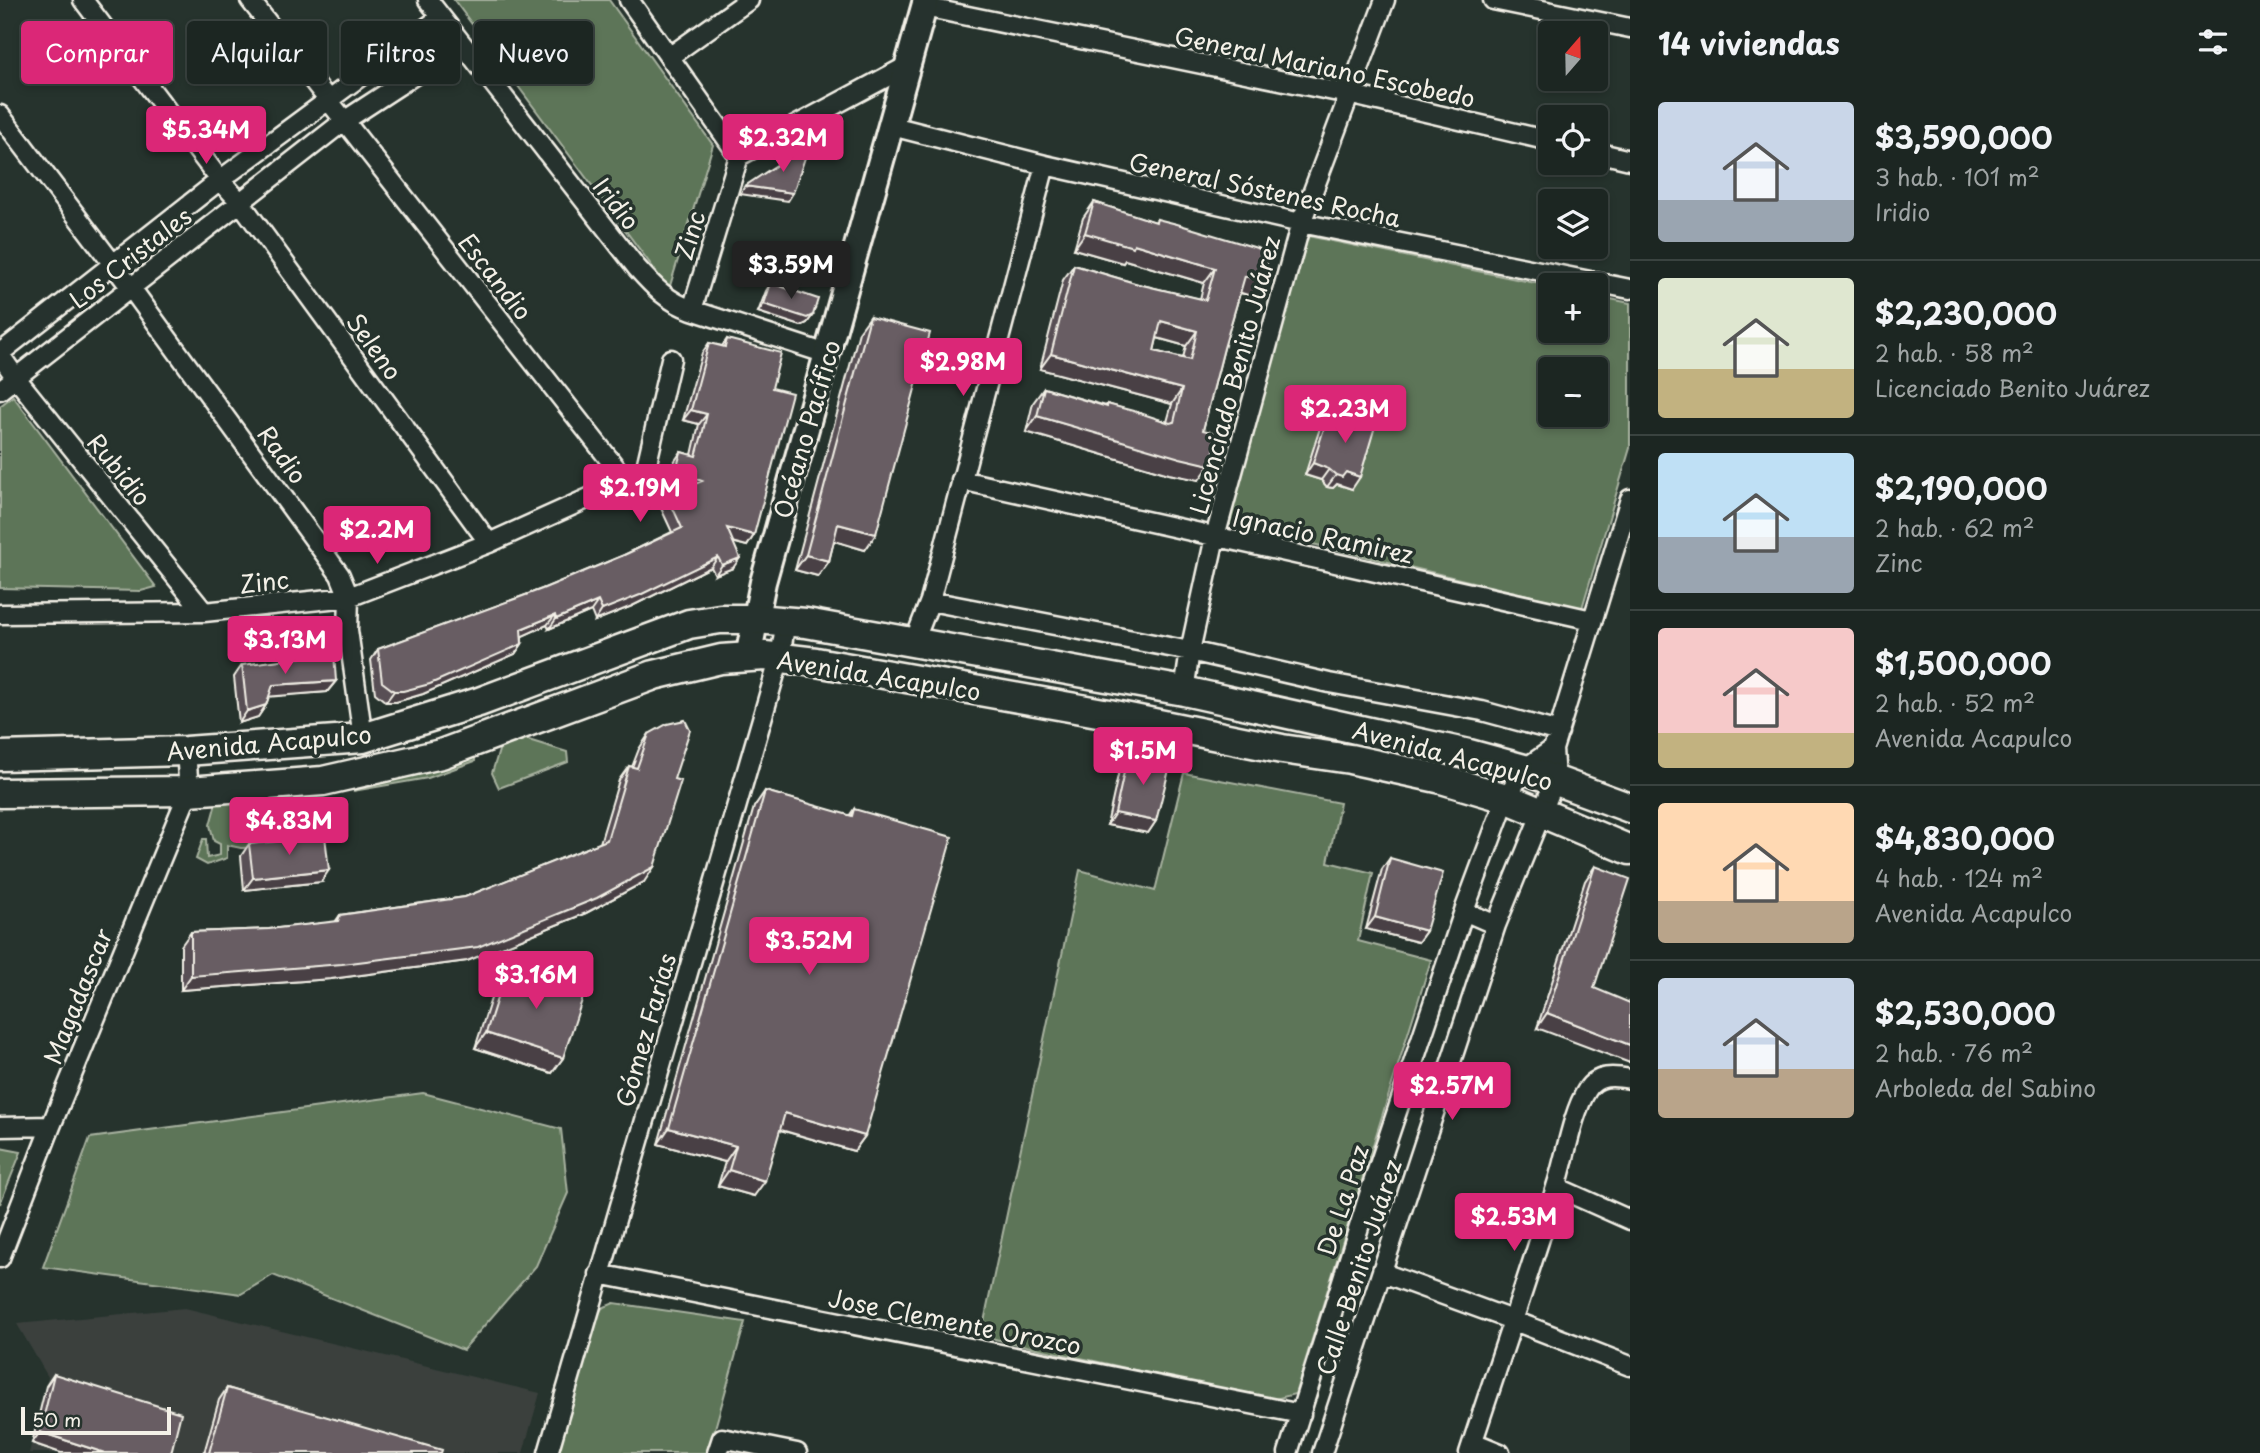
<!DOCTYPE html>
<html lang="es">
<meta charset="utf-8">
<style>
:root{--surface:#1c2622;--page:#29322f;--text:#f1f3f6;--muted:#a0a5a5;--line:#3a4340;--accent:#db2777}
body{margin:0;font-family:"Playpen Sans",sans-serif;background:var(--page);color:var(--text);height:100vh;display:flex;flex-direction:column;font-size:26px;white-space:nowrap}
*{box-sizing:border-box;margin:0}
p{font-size:23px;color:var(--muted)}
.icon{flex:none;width:38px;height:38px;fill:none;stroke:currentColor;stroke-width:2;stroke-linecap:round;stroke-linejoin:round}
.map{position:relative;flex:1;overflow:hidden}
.drawer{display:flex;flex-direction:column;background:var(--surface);width:630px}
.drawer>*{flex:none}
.banner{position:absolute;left:21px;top:21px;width:665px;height:63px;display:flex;gap:14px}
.needle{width:46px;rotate:20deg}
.controls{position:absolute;left:1538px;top:21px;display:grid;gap:14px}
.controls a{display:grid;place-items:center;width:70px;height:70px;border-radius:7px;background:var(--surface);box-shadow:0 4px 10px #0003,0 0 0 2px var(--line);font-size:35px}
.scale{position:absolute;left:21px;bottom:18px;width:150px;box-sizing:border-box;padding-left:7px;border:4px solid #f4f1e8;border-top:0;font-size:19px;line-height:24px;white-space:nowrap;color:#f4f1e8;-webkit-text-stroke:5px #26332d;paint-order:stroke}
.price{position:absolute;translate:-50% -60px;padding:0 16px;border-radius:7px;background:var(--accent);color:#fff;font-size:23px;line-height:46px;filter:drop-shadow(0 2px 4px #0008)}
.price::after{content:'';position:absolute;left:50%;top:42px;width:21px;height:16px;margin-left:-10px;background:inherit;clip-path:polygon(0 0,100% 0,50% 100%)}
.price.active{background:#222;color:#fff}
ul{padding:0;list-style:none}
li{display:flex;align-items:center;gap:21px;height:175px;padding:0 28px}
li+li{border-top:2px solid var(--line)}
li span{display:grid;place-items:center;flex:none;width:196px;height:140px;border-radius:7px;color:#555}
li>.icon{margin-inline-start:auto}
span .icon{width:84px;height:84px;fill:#fffc;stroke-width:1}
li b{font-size:30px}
h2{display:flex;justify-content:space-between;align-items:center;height:84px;padding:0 28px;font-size:30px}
.chip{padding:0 24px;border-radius:7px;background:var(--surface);box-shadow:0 4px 10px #0003,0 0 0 2px var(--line);font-size:24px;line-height:63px}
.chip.active{background:var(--accent);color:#fff}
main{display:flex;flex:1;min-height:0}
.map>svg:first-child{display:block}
.built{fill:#3a403d}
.green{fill:#5d7458;stroke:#a8b2a0;stroke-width:2;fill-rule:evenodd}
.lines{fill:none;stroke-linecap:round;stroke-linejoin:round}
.street-casing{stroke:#f4f1e8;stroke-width:23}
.secondary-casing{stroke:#f4f1e8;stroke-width:30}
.primary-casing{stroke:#f4f1e8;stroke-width:33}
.street{stroke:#26332d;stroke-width:18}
.secondary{stroke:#26332d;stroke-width:24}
.primary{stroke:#26332d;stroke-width:28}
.wall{fill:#595055;stroke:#f4f1e8;stroke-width:2;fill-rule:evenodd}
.shaded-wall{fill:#484145;stroke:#f4f1e8;stroke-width:2}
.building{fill:#675d63;stroke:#f4f1e8;stroke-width:2;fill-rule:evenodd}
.labels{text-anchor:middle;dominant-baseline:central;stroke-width:7;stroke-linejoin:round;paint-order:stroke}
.street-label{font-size:24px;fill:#f4f1e8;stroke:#26332d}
</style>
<main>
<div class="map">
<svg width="1630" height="1453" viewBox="0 0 1630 1453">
<rect width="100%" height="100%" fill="#26332d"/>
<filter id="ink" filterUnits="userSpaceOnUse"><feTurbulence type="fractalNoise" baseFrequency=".0143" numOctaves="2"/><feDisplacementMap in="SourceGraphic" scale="14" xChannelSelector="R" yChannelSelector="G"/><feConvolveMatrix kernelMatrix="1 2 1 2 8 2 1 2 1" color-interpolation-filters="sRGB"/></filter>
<g filter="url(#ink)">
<path class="built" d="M185,1308L540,1393L523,1453H29L48,1377L17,1324Z"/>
<path class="green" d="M454,0H609L713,145L669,289Z
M1308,236L1550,286V331H1596V296L1630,303V448L1582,608L1228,524ZM1550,369H1596V415H1550Z
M13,396L156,587L141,591L0,588V406Z
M519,737L567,752L568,762L499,788L492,773L501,744Z
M475,750V761L428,778L353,791L440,766Z
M1184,773L1340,803L1328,862L1373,873L1358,941L1431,960L1295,1394L1271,1400L981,1336L1080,870L1155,891Z
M216,803H239L241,826L249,837L257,836L259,829L286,826L289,846L241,848L227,845V858L207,865L196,859L203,839H206L207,858L220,855V844L214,841L210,825Z
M423,1093L561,1129L568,1193L536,1266L463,1350L273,1275L241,1294L43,1267L90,1138Z
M0,1148L21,1152L0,1204Z
M614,1303L745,1322L708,1453H558L595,1321L602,1308Z"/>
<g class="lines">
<defs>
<path id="street" d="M83,0L220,180L240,202L489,543
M250,0L627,482
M428,0L637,268C654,287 667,301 692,310L827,354
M629,0L739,156L692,310
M1493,0L1630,28
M924,7L1348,94L1550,141
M669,57L749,0
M0,115L131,288L340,575L349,597L348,630L363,738
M892,126L1045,165L1301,223L1630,289
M1596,152L1630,160
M739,156L909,65
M0,353L220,180L441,17
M0,355L16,378L204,612
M0,390L344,121L462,44
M961,480L1592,620
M930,601L1190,651L1329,683L1482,711L1559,732
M0,614L204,612L349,597L489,543L640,475L646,467L671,359
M914,642L930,601L1045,165
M1184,691L1190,651L1215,537L1301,223L1385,0
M1464,911L1496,925
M0,1127L51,1126
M1556,1187L1630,1220
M0,1258L51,1126L189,791L186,751
M1383,1273L1512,1320L1630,1366
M599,1274L1301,1414
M1473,1442L1500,1453
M548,1453L780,657L786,621
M717,1453L722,1438L797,1453
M1288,1453L1370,1192L1464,911L1506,798L1524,769L1553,749
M1322,1453L1496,925L1555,780L1553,749L1630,499
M1469,1453C1498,1364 1529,1276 1556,1187C1565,1160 1572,1113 1587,1090C1597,1074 1614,1076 1630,1079"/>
<path id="secondary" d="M748,657L763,582L926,0"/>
<path id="primary" d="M0,756L186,751L363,738L479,702L689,624L720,619H754L806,623L1184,691L1469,754L1524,769L1630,808
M0,793L189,791L323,781L441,754L654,675L721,659L765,656L816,662L1109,714L1282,749L1350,759L1438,778L1506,798L1630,850"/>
</defs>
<use href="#street" class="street-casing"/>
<use href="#secondary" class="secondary-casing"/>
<use href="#primary" class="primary-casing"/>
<use href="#street" class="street"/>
<use href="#secondary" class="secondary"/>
<use href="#primary" class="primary"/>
</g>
<path class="wall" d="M1094,202L1155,222L1157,219L1251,296L1240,293L1224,348L1203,430L1199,480L1169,474L1026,432L1033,403L1044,388L1106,406L1107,404L1167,422L1172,404L1040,369L1063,280L1074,265L1138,284L1200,299L1204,283L1125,260L1123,263L1074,249L1083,218ZM1157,338L1186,346L1183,358L1154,351Z
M771,283L813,315L807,323L801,326L758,312L766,291Z
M870,317L876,534L865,550L834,541L829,561L818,576L795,570L859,332Z
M727,339L772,388L754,535L747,546L733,542V568L715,575L711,567L632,606L595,621L591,611L549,629L547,625L522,636V644L515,654L423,694L396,702H386L375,693L371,660L378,649L542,589L624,555L672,532L660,506L667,495L685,488L668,482L674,462L681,452L692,455L694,446L699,424L683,420L702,353L709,343L722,346Z
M1339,412L1352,489L1337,484L1333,488L1327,487L1321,480L1305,475L1320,428L1328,416L1334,419Z
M242,665L336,681L327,692L269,696L266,705L258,717L239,723L234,677Z
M649,734L674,779L644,882L586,913L467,961L331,979L181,990V946L191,932L269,929L335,922L340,915L465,897L600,843L619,780L629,766L632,767L639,749Z
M1128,754L1156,821L1148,833L1107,825L1120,766Z
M765,791L849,816L854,809L865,1136L854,1151L780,1130L754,1196L718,1186L725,1162L658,1144L754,807Z
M249,844L321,882L244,890L241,856Z
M1390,858L1426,931L1418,942L1366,929L1382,869Z
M1595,866L1594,988L1537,1028L1585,881Z
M520,967L563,1058L552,1073L475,1048L495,986L506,970L515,973Z
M54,1374L171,1453H61L32,1443L46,1386Z
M227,1388L441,1453H204L219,1400Z"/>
<path class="shaded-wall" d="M745,186L793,193L788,201L740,194Z
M1085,233L1134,244L1215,268L1204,283L1125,260L1123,263L1074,249Z
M1245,276L1262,281L1251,296L1235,291Z
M764,304L813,315L807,323L801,326L758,312Z
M1161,321L1197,331L1186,346L1150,336Z
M1051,354L1182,389L1172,404L1040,369Z
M691,410L707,414L699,424L683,420Z
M1037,416L1210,465L1199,480L1169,474L1026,432Z
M1313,463L1329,469L1321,480L1305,475Z
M676,471L702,481L695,491L668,482Z
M1346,472L1360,477L1352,489L1337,484L1333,488L1327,487L1336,475Z
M838,524L876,534L865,550L828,539Z
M727,528L754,535L747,546L720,539Z
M806,555L829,561L818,576L795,570Z
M718,557L711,567L632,606L595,621L602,610Z
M740,558L733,568L715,575L722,565Z
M598,601L591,611L549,629L556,619Z
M555,615L547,625L514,640L521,629Z
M522,644L515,654L423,694L396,702H386L394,691Z
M336,681L327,692L265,697L273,685Z
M266,705L258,717L239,723L247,711Z
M1115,813L1156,821L1148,833L1107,825Z
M654,867L644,882L586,913L467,961L331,979L181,990L191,976Z
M329,870L321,882L244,890L253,878Z
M1375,917L1426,931L1418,942L1366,929Z
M1547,1013L1630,1045V1063L1537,1028Z
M486,1033L563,1058L552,1073L475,1048Z
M785,1113L865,1136L854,1151L774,1128Z
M669,1128L736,1146L725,1162L658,1144Z
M729,1170L765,1181L754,1196L718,1186Z
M40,1432L105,1453H61L32,1443Z"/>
<path class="building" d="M810,143L793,193L745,186Z
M1094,202L1156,222L1157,219L1177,224L1270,252L1262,281L1245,276L1224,348L1203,430L1219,434L1210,465L1180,458L1037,416L1044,388L1107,407V404L1137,412L1170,423L1174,422L1182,389L1051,354L1074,265L1138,284L1206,300L1215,268L1134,244L1133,247L1085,233ZM1161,321L1197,331L1190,360L1154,351Z
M771,283L818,299L813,315L807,318L764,304Z
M870,317L930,333L876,534L838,524L829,561L806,555Z
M727,339L781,353L772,388L792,393L754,535L727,528L740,558L722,565L718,557L640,595L602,610L598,601L556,619L555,615L521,629L522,644L430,684L403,691H394L382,682L378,649L542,589L624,555L682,528L667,495L702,481L676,471L681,452L696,456L702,435L707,414L691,410L709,343L725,347Z
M1339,412L1376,423L1360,477L1346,472L1342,477L1336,475L1329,469L1313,463L1328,416L1336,419Z
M334,653L336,681L273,685L266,705L247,711L242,665Z
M685,720L690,730L674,779L681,781L654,867L597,898L478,947L342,964L191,976V932L269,929L338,921L340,915L465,897L607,840L629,766L637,768L649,734L667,724Z
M1128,754L1171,762L1156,821L1115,813Z
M765,791L852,816L854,809L952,837L865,1136L785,1113L765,1181L729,1170L736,1146L669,1128Z
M325,836L329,870L253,878L249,844Z
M1390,858L1443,873L1426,931L1375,917Z
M1595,866L1630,879L1594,988L1630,1003V1045L1547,1013Z
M520,967L586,988L563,1058L486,1033L506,970L516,973Z
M54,1374L181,1413L171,1453H105L40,1432Z
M227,1388L442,1450L441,1453H209Z"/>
</g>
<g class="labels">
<g class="street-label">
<text transform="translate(1325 66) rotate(12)">General Mariano Escobedo</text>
<text transform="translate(1265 189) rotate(12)">General Sóstenes Rocha</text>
<text transform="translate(617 203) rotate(52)">Iridio</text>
<text transform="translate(689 235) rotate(-73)">Zinc</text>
<text transform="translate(130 257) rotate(-38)">Los Cristales</text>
<text transform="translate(496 276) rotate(52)">Escandio</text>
<text transform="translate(375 346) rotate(54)">Seleno</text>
<text transform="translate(1234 375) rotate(-75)">Licenciado Benito Juárez</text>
<text transform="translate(806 429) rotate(-74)">Océano Pacífico</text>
<text transform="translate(283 454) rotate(54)">Radio</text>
<text transform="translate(120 469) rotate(51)">Rubidio</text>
<text transform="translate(1323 535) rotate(12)">Ignacio Ramirez</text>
<text transform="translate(264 581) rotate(-6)">Zinc</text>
<text transform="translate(879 675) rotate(9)">Avenida Acapulco</text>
<text transform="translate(269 742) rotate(-5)">Avenida Acapulco</text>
<text transform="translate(1453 755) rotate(15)">Avenida Acapulco</text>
<text transform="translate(77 996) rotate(-68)">Magadascar</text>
<text transform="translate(645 1030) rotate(-74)">Gómez Farías</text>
<text transform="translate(1342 1200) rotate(-72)">De La Paz</text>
<text transform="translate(1358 1267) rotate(-72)">Calle Benito Juárez</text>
<text transform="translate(955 1321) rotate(11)">Jose Clemente Orozco</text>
</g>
</g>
</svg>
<div class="controls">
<a><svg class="needle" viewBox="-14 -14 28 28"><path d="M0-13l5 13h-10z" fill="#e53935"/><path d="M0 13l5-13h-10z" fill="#a0a5a5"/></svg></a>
<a><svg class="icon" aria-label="locate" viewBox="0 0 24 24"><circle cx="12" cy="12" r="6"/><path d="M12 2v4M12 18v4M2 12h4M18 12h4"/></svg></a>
<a><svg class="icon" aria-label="layers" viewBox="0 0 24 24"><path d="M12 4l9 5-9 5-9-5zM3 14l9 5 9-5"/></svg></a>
<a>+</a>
<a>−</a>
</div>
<div class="scale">50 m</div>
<b class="price" style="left:206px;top:166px">$5.34M</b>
<b class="price" style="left:783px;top:174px">$2.32M</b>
<b class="price active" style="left:791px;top:301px">$3.59M</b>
<b class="price" style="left:963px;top:398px">$2.98M</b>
<b class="price" style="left:1345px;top:445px">$2.23M</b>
<b class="price" style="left:640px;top:524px">$2.19M</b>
<b class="price" style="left:377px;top:566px">$2.2M</b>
<b class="price" style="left:285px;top:676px">$3.13M</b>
<b class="price" style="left:1143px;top:787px">$1.5M</b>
<b class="price" style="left:289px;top:857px">$4.83M</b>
<b class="price" style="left:809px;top:977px">$3.52M</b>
<b class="price" style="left:536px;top:1011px">$3.16M</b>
<b class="price" style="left:1452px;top:1122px">$2.57M</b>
<b class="price" style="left:1514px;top:1253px">$2.53M</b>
<div class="banner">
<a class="chip active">Comprar</a>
<a class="chip">Alquilar</a>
<a class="chip">Filtros</a>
<a class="chip">Nuevo</a>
</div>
</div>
<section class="drawer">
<h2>14 viviendas<svg class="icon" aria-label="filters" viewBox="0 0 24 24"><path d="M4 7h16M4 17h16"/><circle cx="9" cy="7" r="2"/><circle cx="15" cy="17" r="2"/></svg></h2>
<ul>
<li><span style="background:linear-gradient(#c9d6e8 70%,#9aa5b1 0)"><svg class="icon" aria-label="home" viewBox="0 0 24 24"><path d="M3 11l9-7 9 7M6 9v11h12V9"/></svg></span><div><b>$3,590,000</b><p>3 hab. · 101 m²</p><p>Iridio</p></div></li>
<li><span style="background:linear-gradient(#dfe7d0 65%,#c2b280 0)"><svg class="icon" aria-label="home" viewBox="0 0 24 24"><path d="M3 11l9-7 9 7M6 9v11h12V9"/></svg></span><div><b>$2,230,000</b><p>2 hab. · 58 m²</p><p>Licenciado Benito Juárez</p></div></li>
<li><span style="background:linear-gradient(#bfe0f5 60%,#9aa5b1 0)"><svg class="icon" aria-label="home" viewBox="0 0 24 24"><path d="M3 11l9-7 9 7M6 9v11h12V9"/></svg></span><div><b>$2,190,000</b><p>2 hab. · 62 m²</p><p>Zinc</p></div></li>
<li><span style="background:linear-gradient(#f6c9c9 75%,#c2b280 0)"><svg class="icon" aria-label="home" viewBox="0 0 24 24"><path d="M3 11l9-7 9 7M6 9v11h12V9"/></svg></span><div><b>$1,500,000</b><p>2 hab. · 52 m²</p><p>Avenida Acapulco</p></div></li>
<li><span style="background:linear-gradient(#ffd9b3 70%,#b9a48a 0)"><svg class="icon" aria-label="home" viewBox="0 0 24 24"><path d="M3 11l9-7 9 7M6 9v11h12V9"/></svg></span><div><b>$4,830,000</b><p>4 hab. · 124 m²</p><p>Avenida Acapulco</p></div></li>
<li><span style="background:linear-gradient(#c9d6e8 65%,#b9a48a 0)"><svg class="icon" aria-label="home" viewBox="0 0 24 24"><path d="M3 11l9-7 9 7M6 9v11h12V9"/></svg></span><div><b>$2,530,000</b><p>2 hab. · 76 m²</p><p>Arboleda del Sabino</p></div></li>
</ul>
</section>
</main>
